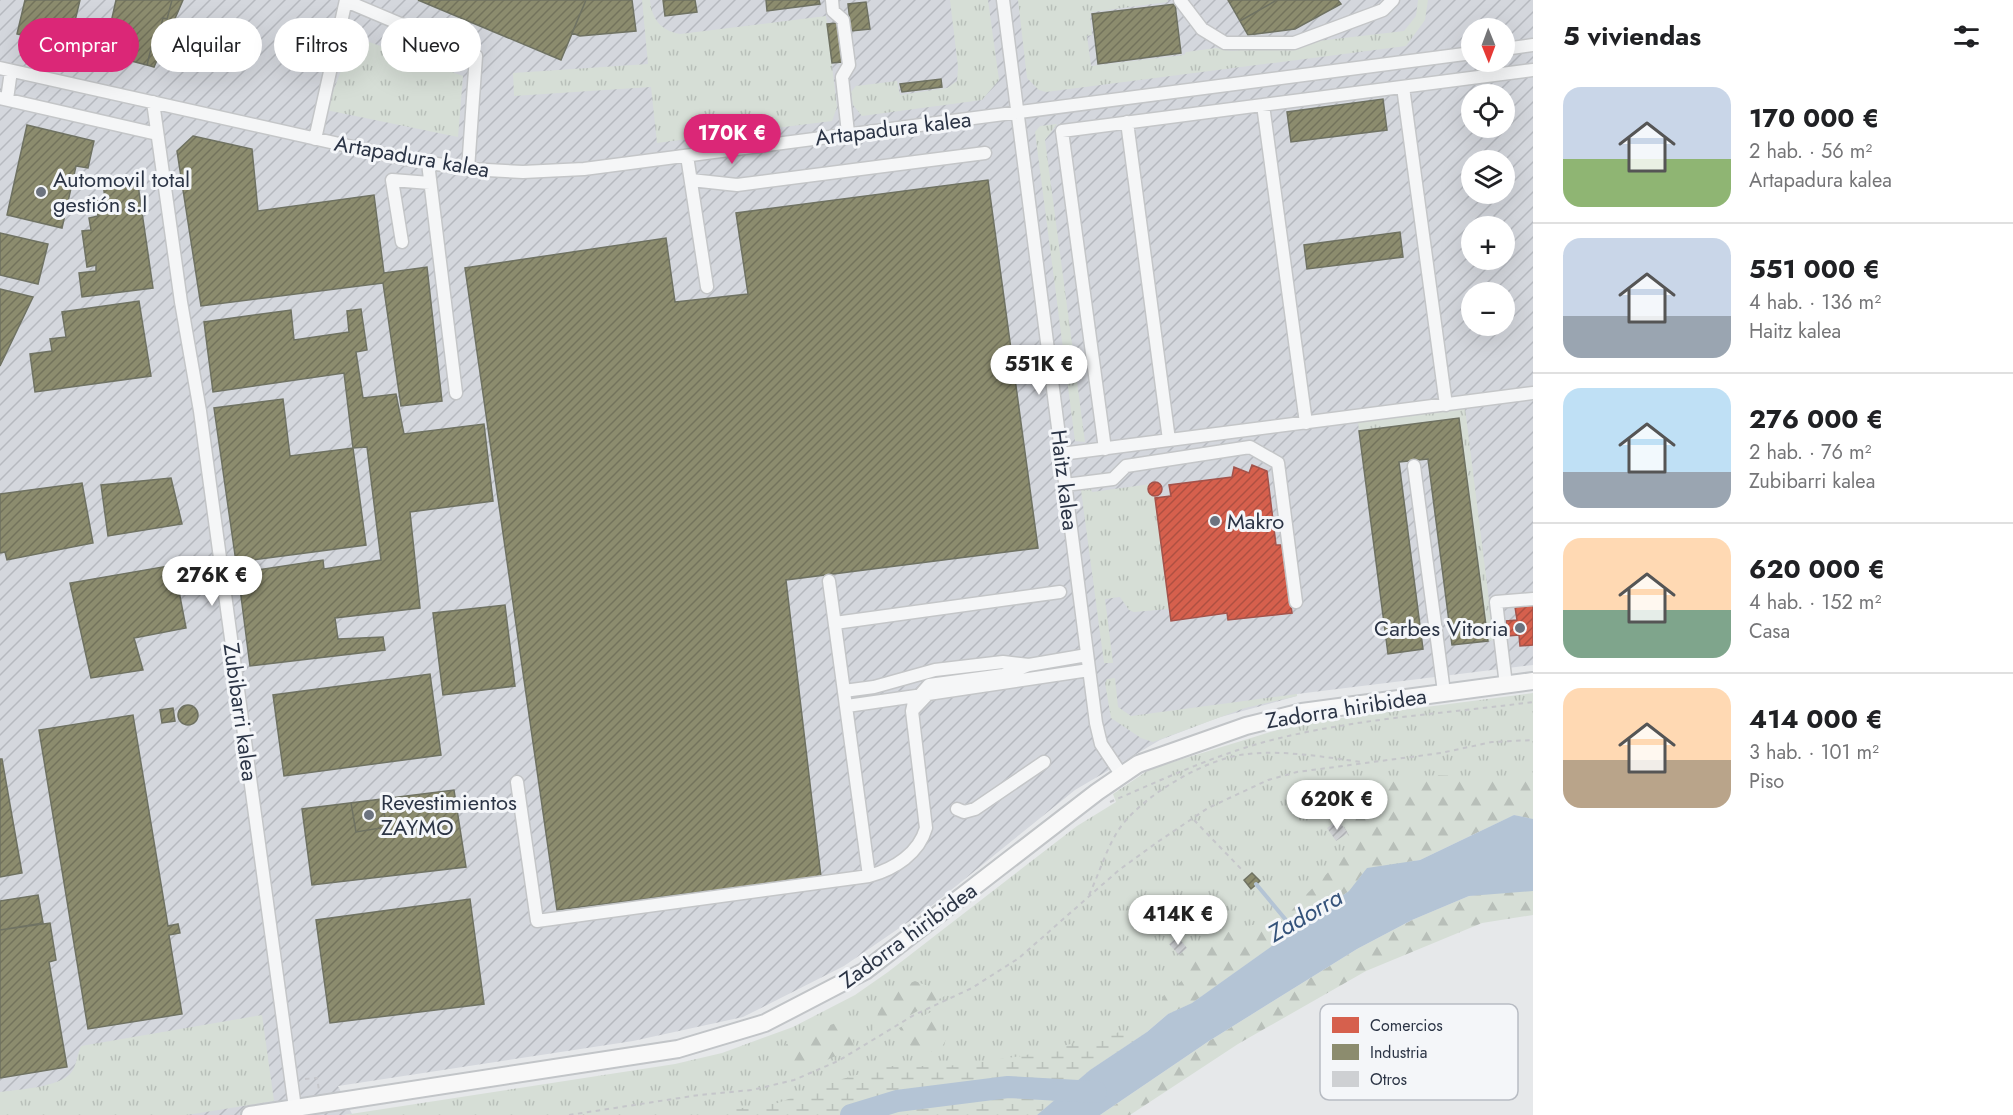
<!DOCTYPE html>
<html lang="es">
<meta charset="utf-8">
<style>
:root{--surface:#fff;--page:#f2f2f2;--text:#202124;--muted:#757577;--line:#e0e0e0;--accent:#db2777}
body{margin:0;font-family:Jost,sans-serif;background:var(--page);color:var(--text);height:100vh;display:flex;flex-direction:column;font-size:22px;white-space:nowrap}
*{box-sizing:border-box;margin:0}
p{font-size:20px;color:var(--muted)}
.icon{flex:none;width:33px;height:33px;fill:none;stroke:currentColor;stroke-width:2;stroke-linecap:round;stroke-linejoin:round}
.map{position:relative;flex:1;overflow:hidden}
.details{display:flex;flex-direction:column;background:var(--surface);width:480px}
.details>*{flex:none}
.banner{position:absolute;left:18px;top:18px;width:570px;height:54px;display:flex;gap:12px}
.needle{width:39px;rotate:179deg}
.buttons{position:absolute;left:1461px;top:18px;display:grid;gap:12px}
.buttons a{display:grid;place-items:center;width:54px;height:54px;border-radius:50%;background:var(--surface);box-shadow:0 6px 24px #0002;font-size:30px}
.price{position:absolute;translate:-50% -51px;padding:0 14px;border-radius:21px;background:#fff;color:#222;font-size:20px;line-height:39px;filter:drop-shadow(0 2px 3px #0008)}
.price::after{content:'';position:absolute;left:50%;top:36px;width:18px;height:14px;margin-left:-9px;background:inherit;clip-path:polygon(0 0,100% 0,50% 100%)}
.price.current{background:var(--accent);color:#fff}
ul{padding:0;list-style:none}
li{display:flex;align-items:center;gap:18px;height:150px;padding:0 30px}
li+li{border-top:2px solid var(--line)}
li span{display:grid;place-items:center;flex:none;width:168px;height:120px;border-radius:18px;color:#555}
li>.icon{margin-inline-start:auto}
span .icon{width:72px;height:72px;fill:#fffc;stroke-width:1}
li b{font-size:26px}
h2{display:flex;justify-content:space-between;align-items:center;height:72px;padding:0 30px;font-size:26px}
.chip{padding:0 21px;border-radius:27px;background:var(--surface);box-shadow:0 6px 24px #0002;font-size:21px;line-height:54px}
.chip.current{background:var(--accent);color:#fff}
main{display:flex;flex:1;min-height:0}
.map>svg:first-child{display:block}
.industrial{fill:url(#industrial-furrows);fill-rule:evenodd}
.grass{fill:url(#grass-tufts)}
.forest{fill:url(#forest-firs)}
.wetland{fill:url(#wetland-marsh)}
.water{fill:#b4c4d5}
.shops{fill:url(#shops-hatch);stroke:#a3534b;stroke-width:1.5}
.industry{fill:url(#industry-hatch);stroke:#6f7262;stroke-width:1.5}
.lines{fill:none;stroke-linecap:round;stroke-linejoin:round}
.stream{stroke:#b4c4d5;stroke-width:4}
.river{stroke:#b4c4d5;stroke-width:22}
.building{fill:url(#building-hatch)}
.minor-casing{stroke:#c4c6c8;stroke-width:15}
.major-casing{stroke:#c2c5c8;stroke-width:20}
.path{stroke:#c5c6ca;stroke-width:2;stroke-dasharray:4.5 4.5;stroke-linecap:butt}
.minor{stroke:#f5f6f7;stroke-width:12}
.major{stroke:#f8f8f8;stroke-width:16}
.poi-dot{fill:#6c737f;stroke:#f4f6f9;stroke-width:2}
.labels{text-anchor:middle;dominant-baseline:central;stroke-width:6;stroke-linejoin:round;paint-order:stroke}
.street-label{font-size:22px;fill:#2b3445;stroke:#f4f6f9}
.poi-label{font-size:22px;fill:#2b3445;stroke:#f4f6f9;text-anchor:start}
.water-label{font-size:24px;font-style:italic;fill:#34527a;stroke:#f4f6f9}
.key{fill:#f4f6f9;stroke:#b8bcc3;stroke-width:1.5}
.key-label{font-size:16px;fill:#2b3445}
</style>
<main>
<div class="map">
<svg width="1533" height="1115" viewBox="0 0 1533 1115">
<defs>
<pattern id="industrial-furrows" width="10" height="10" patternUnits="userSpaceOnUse" patternTransform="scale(1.5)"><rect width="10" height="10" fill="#d4d7dd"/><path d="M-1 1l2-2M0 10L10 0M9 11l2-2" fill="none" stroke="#b6b9bf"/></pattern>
<pattern id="grass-tufts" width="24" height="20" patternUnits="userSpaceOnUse" patternTransform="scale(1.5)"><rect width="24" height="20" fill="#d6ded6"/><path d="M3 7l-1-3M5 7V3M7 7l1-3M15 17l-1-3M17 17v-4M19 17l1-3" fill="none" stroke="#b8bfb9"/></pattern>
<pattern id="forest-firs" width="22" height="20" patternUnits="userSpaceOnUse" patternTransform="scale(1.5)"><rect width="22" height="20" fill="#d6ded6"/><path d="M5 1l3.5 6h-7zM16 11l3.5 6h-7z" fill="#b8bfb9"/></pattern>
<pattern id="wetland-marsh" width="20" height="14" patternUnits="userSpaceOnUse" patternTransform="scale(1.5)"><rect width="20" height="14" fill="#d6ded6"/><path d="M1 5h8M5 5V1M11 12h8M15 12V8" fill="none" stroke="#b8bfb9"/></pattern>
<pattern id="shops-hatch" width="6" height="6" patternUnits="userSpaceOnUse" patternTransform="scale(1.5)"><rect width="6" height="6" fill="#d6604d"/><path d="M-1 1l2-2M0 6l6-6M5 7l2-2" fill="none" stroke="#ae5042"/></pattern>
<pattern id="industry-hatch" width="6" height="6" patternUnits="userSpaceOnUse" patternTransform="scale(1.5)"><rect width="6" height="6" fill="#8c8c6e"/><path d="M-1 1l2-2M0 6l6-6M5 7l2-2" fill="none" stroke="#73735c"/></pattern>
<pattern id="building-hatch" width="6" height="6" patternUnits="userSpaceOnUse" patternTransform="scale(1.5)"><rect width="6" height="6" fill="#ced0d3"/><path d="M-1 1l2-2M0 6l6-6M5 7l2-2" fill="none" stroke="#b1b3b6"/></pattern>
</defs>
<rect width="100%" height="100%" fill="#e6e8ea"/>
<path class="industrial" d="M0,0H1533V665L1297,694V696L1217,718L1160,740L1075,790L930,907L844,966L743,1017L633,1041L338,1086L352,1114L344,1115H0ZM1472,28H1504V62H1472ZM1472,94H1504V128H1472ZM1472,160H1504V194H1472ZM1472,226H1504V260H1472ZM1472,292H1504V326H1472Z"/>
<path class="grass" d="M642,0H650C652,19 660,30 680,34L826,16L837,107L832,121L657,143L651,87L514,96L513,73L648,64Z
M950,0H988L999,80L982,100L862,116L853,105L851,92L856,86L897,81L900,95L947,88L957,81L958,67Z
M1018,0H1167L1168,2L1092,12L1090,14L1092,35L1087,36L1091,66L1184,55L1186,52L1216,48L1232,51L1404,31L1416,16L1418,0H1428L1425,20L1406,46L1046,92L1039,90L1027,78Z
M361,39L463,76L458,137L326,110L349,50L355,42Z
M1057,124L1045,140L1085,442L1075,441L1035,132L1040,126Z
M1465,408L1494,640L1488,641L1459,419L1359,431L1358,422Z
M1151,484L1149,491L1155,496L1169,609L1134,612L1129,610L1120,597L1105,599L1113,663H1104L1081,490L1091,489L1092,492Z
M1115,678L1118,707L1131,716L1297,694V696L1245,708L1153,742L1141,738L1111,718L1105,683L1107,679Z
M1533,693V819L1514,815L1349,891L1192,1003L1168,1014L1147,1032L1090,1070L1037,1115H344L675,1064L722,1053L793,1027L855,995L888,972L1077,826L1116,802L1113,794L1150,769L1277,730L1303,723Z
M262,1015L274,1101L187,1115H0V1092C19,1089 66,1088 74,1068C77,1061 78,1053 81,1046Z"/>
<path class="forest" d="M1533,773V819L1514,815L1420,860L1367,868L1349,891L1192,1003L1168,1014L1162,997L1189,975L1186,963L1179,955L1185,951L1190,956L1211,937L1260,923L1283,922L1296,905L1354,846L1338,817L1313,806V793L1328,786L1366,785L1439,775L1514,778Z
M1509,891H1533V915L1482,923L1366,971L1238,1044L1130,1115H1100L1209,1041L1357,949L1412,920L1469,896Z
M915,981L948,994L871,1037C884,1000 875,996 915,981Z
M933,1011L946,1038L943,1050L916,1054L899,1028Z
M845,1020L855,1047L801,1072L789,1057L785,1045L806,1033Z"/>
<path class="wetland" d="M1120,1032H1147L1090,1070L1037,1115H691L778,1103L835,1081L889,1066H948L1022,1056Z"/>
<path class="water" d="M1514,815L1533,819V891L1469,896L1412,920L1357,949L1209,1041L1100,1115H1037L1090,1070L1147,1032L1168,1014L1192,1003L1349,891L1367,868L1420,860Z"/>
<path class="shops" d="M1252,465L1267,471L1276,545H1283L1292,613L1228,620L1227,613L1171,621L1155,498L1171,496L1169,485L1232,477L1234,467L1249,473Z
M1148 489a7 7 0 1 1 14 0a7 7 0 1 1-14 0Z
M1533,605V645L1520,646L1519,635L1508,636L1506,621L1517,620L1515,607Z"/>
<path class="industry" d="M25,0H80L69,46L17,34Z
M116,0H172L167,19L163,18L157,42L153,41L147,65L104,54Z
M172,0H183L154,67L147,65L153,41L157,42L163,18L167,19Z
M418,0H586L561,60Z
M586,0H632L636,31L580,36L572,33Z
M663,0H695L697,12L665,16Z
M766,0H819L820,4L767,11Z
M1228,0H1277L1240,21Z
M1277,0H1338L1341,4L1295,29L1248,35L1240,21Z
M866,2L870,29L851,31L848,4Z
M1175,4L1181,53L1098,64L1092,14Z
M837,23L842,62L832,63L827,24Z
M941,79L942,87L902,92L900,84Z
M1383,99L1387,130L1291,142L1287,112Z
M27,125L94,141L88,168L76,166L62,228L7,215Z
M193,136L252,149L258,211L374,195L384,273L427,267L442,401L401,406L383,283L201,306L177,151Z
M137,178L153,288L82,297L79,273L96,271V265L87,267L82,231L91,230L89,218L98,216L96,201L105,200L103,182Z
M988,180L1038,548L786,580L821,877L557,910L465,268L666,238L675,302L748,294L736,213Z
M1400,232L1403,257L1307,269L1304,245Z
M0,233L48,244L38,284L0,275Z
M0,289L33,297L0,366Z
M139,301L151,376L35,392L30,354L52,351L50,339L66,337L62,312Z
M361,309L367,350L356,352L363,398L396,394L404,434L484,424L493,501L410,512L420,608L335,618L338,639L383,637L385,650L250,666L238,573L323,560L324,569L381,560L367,447L353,448L344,373L213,392L204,322L291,310L294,340L349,332L347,311Z
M283,399L290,456L353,448L366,545L236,562L214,408Z
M1459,418L1488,641L1452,645L1428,459L1399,462L1423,649L1388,654L1359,431Z
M171,478L182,524L108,536L101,485Z
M82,483L93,543L7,560L5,552L0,553V494Z
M174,565L186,628L134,638L143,670L91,678L70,583Z
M505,605L515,686L443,695L433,613Z
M430,674L441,755L284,776L273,695Z
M178 715a10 10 0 1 1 20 0a10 10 0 1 1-20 0Z
M173,708L175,721L162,723L160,710Z
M133,715L168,926L178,924L180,933L169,935L182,1014L88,1029L39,730Z
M0,759H2L22,873L0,877Z
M454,790L466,867L312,885L302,809Z
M381,799L387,827L356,832L351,803Z
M1252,873L1260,881L1251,889L1244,880Z
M38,895L43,923L0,930V901Z
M470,899L484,1004L330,1023L316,920Z
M50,923L56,960L49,962L67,1067L0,1078V930Z"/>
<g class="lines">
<path class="stream" d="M1256,884L1296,932"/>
<path class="river" d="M851,1115L897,1101L1008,1087L1096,1092"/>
</g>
<path class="building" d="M1338,820L1348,833L1336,841L1327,828Z
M1178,937L1187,948L1179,955L1169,944Z"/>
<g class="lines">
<defs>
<path id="minor" d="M832,0L833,11L843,20L849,65L842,77L848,133
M1003,0L1096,723L1101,744L1121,774
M1180,0L1202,29L1225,43H1294L1383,10L1393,0
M346,1L476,56L468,169
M1504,49L1533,45
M0,68L406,159L468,169L523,172L584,169L1472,53
M1403,87L1446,405
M0,98L157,134
M7,99L11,71
M153,102L181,302L200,411L295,1108
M1263,105L1306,423
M1127,122L1169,440
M315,139L346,0
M687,156L707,287
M428,163L456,393
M691,180L737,185L985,153
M402,242L392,180L430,183
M1105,449L1062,131L1533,70
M1061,454L1533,393
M1414,466L1444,692
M1065,485L1113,479L1126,466L1250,447L1278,463L1296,602
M829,581L869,876
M835,623L1060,592
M1029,665L1003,675L929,685L914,702L912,711L928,694L1089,670
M1506,685L1496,602L1533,599
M844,691L874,687L935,670L1003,662L1029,665L1087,655
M847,706L923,695
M517,782L537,921L869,876C895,869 919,853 926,828L912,711
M957,809L964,812L975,809L1044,762"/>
<path id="major" d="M250,1115L678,1049L765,1023L865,971L1097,792L1138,764L1246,726L1302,712L1533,681"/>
</defs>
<use href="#minor" class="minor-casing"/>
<use href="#major" class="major-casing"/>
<path class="path" d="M1110,802C1166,778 1221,752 1280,738C1362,718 1449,713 1533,702
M1194,820L1244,872
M1089,895C1100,872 1107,845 1122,825C1147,793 1207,758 1247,754C1285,750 1324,757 1361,762
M305,1079L317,1078L319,1090
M569,1115L699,1095L752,1090L794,1080L838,1061L914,1015L972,988L1019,958L1119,870L1159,841L1208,808L1268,780L1297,772L1441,753L1492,742L1533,740"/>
<use href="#minor" class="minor"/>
<use href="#major" class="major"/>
</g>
<g class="poi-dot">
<circle cx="41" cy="192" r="6"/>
<circle cx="1215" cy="521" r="6"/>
<circle cx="1520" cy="628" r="6"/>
<circle cx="369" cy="815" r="6"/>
</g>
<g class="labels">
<g class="street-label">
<text transform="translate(893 128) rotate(-7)">Artapadura kalea</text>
<text transform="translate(412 156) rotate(10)">Artapadura kalea</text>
<text transform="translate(1065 480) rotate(83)">Haitz kalea</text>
<text transform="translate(1346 708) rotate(-9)">Zadorra hiribidea</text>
<text transform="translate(241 712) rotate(82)">Zubibarri kalea</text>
<text transform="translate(908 935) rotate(-36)">Zadorra hiribidea</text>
</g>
<g class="poi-label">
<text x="53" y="179">Automovil total<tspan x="53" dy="25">gestión s.l</tspan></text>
<text x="1227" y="521">Makro</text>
<text x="1508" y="628" text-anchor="end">Carbes Vitoria</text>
<text x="381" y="802">Revestimientos<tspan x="381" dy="25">ZAYMO</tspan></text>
</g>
<g class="water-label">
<text transform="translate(1305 915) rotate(-30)">Zadorra</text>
</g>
</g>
<rect x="1320" y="1004" width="198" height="96" rx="9" class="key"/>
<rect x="1332" y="1017" width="27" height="16" fill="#d6604d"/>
<rect x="1332" y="1044" width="27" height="16" fill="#8c8c6e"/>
<rect x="1332" y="1071" width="27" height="16" fill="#ced0d3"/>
<g class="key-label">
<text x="1370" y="1031">Comercios</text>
<text x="1370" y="1058">Industria</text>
<text x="1370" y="1085">Otros</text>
</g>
</svg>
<div class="buttons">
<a><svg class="needle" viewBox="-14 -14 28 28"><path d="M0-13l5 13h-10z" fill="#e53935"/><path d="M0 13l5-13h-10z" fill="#757577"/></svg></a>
<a><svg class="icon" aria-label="locate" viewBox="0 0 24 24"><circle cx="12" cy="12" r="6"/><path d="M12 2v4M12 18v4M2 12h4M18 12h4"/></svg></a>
<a><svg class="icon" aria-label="layers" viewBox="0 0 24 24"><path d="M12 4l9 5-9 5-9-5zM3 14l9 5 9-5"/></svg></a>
<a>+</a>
<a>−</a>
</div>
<b class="price current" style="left:732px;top:165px">170K €</b>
<b class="price" style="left:1039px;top:396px">551K €</b>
<b class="price" style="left:212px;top:607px">276K €</b>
<b class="price" style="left:1337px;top:831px">620K €</b>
<b class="price" style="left:1178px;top:946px">414K €</b>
<div class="banner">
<a class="chip current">Comprar</a>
<a class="chip">Alquilar</a>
<a class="chip">Filtros</a>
<a class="chip">Nuevo</a>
</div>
</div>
<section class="details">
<h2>5 viviendas<svg class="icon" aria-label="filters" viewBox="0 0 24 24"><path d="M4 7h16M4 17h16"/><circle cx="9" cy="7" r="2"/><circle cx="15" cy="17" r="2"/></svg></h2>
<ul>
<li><span style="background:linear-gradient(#c9d6e8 60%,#8fb573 0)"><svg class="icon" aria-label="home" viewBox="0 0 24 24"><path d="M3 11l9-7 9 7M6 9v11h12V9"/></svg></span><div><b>170 000 €</b><p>2 hab. · 56 m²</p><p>Artapadura kalea</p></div></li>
<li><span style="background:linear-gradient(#c9d6e8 65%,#9aa5b1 0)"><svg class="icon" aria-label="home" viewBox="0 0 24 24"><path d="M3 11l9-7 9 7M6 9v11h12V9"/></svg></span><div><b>551 000 €</b><p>4 hab. · 136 m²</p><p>Haitz kalea</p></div></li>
<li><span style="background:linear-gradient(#bfe0f5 70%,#9aa5b1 0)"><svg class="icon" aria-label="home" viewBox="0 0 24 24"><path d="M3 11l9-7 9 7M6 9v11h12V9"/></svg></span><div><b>276 000 €</b><p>2 hab. · 76 m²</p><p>Zubibarri kalea</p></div></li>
<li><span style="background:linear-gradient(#ffd9b3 60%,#7fa58c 0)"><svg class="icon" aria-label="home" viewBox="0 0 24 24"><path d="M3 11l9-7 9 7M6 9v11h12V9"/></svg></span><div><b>620 000 €</b><p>4 hab. · 152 m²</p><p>Casa</p></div></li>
<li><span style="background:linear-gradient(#ffd9b3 60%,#b9a48a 0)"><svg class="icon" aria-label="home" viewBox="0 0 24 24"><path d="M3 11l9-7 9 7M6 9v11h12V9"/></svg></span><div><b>414 000 €</b><p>3 hab. · 101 m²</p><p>Piso</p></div></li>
</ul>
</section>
</main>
